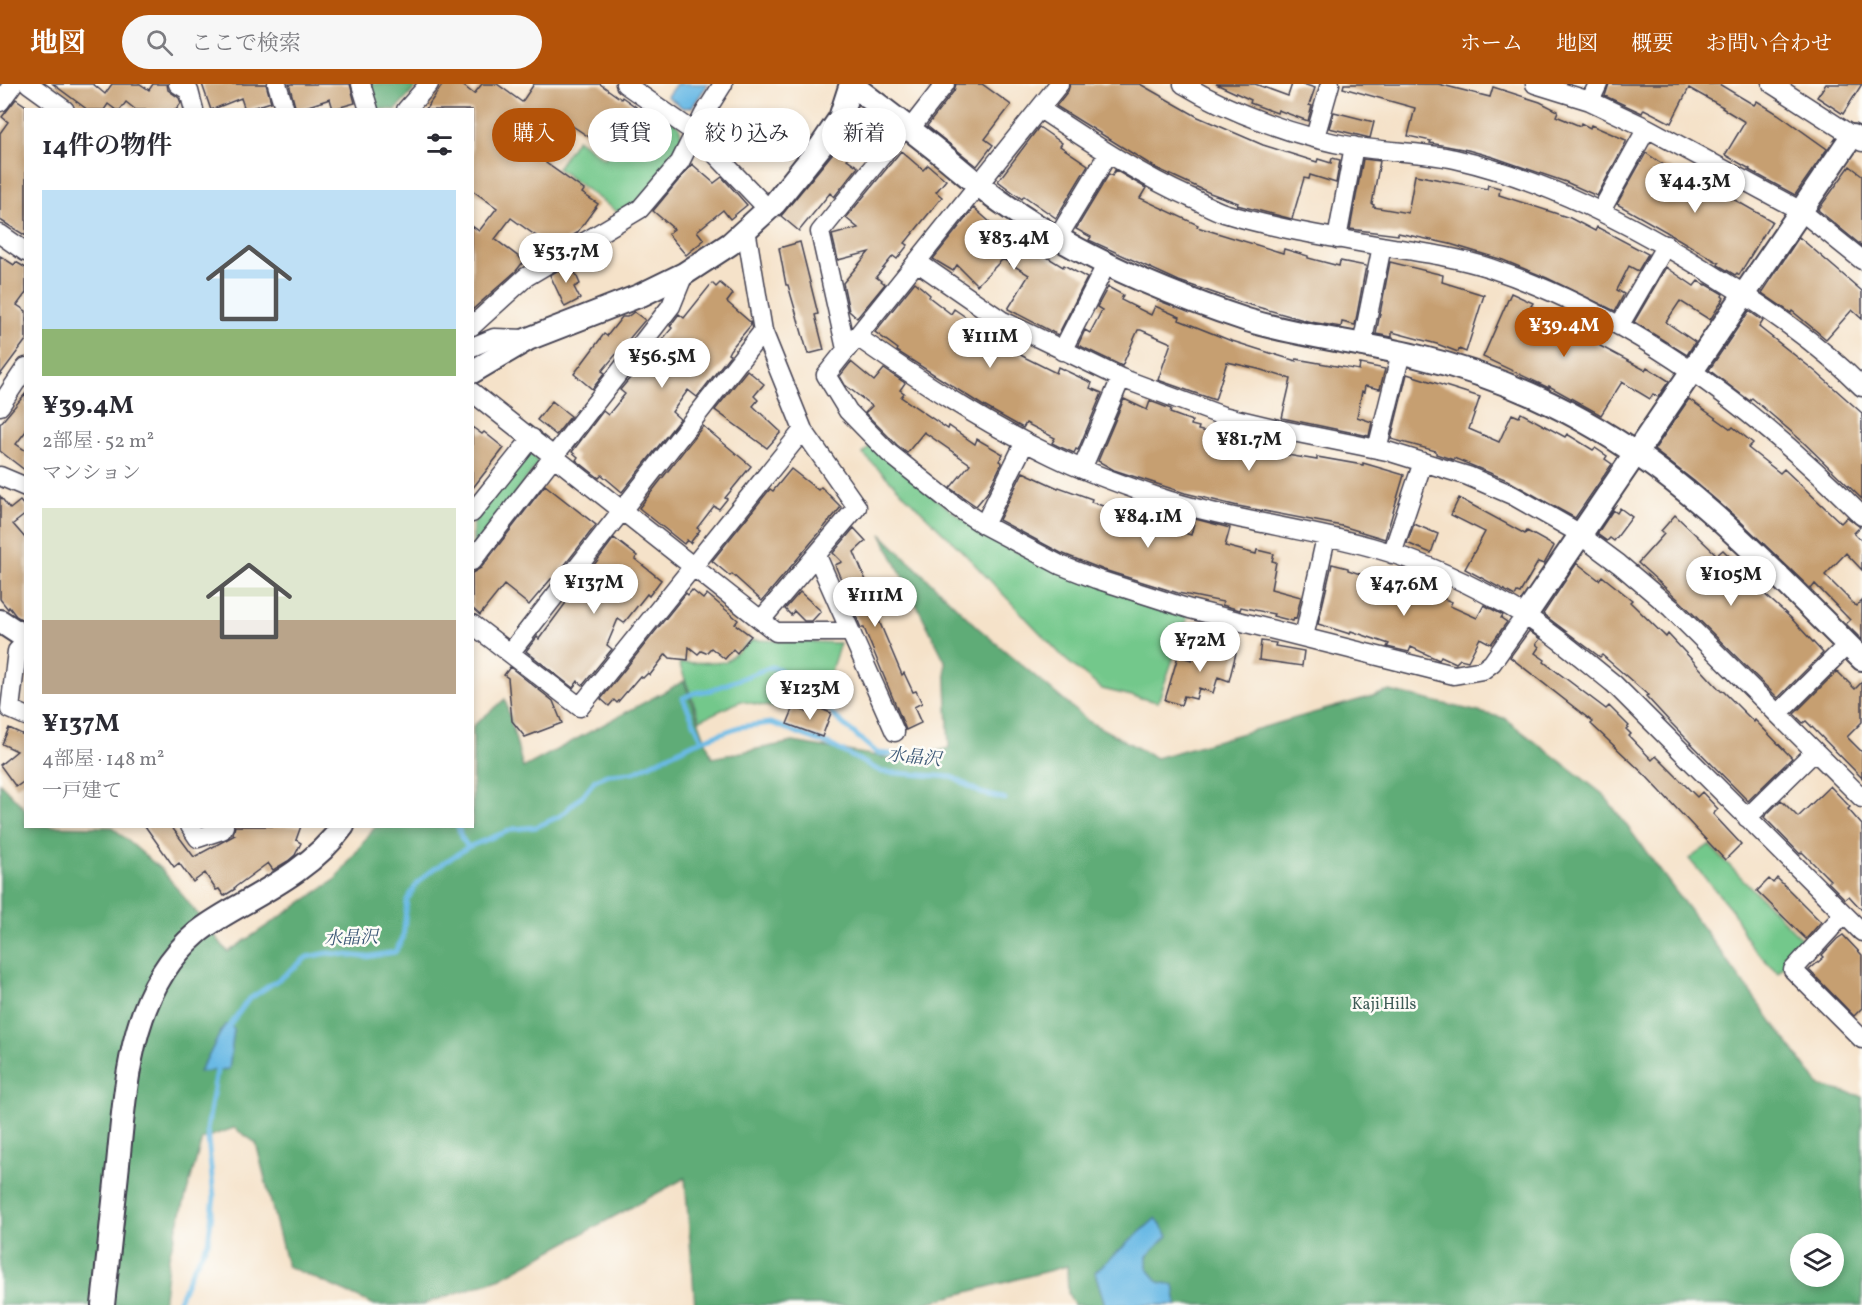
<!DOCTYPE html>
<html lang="ja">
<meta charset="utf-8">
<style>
:root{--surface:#fff;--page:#f7f7f7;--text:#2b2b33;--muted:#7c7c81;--accent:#b45309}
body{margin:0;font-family:Vollkorn,"Noto Serif JP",serif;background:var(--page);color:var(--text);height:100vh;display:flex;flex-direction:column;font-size:22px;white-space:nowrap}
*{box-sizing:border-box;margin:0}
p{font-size:20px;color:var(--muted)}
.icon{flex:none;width:33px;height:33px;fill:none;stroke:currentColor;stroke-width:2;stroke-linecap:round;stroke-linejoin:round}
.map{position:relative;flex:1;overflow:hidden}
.details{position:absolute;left:24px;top:24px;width:450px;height:720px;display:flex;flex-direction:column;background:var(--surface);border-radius:0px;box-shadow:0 3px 9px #0003}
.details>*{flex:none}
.top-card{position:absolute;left:492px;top:24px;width:570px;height:54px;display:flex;gap:12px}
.tools{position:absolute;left:1790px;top:1149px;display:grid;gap:12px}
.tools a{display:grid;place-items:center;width:54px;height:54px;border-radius:50%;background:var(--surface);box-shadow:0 3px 9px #0003;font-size:30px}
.price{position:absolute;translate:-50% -51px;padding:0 14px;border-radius:21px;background:#fff;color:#222;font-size:20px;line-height:39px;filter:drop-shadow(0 2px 3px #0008)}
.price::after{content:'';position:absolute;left:50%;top:36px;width:18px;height:14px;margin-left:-9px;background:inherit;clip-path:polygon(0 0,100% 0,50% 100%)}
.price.on{background:var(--accent);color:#fff}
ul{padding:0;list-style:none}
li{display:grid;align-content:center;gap:12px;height:318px;padding:0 18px}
li span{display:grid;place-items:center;height:186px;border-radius:0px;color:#555}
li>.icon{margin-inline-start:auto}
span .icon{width:108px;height:108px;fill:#fffc;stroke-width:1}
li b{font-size:26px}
h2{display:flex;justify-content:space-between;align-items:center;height:72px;padding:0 18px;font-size:26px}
.tag{padding:0 21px;border-radius:27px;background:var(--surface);box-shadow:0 3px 9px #0003;font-size:21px;line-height:54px}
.tag.on{background:var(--accent);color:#fff}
header{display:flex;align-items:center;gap:36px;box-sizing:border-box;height:84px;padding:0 30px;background:var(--accent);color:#fff}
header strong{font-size:28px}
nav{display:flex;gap:33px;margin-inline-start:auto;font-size:21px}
.search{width:420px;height:54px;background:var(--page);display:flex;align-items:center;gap:15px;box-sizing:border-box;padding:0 21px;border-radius:33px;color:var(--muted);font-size:22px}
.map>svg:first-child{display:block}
.green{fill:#73c88b;stroke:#4a7563;stroke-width:1.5}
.forest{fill:#5eac77;stroke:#406759;stroke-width:1.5;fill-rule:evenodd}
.water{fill:#6abae5;stroke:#466e90;stroke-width:1.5}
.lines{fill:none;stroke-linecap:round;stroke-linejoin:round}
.stream{stroke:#6abae5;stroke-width:5}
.building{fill:#c69f71}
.minor-casing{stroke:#423f50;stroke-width:21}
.tertiary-casing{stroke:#423f50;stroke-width:26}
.minor{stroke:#fff;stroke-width:18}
.tertiary{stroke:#fff;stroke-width:22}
.labels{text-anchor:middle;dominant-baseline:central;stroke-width:5;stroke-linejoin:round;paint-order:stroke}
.park-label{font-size:16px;fill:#3e5c57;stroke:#fdfcf7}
.water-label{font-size:18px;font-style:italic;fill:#3b5776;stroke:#fdfcf7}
</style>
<header>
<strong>地図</strong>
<div class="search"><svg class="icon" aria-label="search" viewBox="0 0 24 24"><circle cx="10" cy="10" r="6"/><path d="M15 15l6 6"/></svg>ここで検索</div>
<nav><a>ホーム</a><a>地図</a><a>概要</a><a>お問い合わせ</a></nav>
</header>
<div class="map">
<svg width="1862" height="1221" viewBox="0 0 1862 1221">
<rect width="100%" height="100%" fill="#fdfcf7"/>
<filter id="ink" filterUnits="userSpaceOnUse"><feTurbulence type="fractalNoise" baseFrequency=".0167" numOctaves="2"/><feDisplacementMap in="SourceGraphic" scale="12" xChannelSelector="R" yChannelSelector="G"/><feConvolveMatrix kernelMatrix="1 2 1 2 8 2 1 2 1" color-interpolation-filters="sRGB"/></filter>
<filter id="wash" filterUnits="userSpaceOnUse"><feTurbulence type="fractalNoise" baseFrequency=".008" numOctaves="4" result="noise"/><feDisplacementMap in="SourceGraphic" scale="24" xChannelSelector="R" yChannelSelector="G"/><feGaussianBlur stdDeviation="1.35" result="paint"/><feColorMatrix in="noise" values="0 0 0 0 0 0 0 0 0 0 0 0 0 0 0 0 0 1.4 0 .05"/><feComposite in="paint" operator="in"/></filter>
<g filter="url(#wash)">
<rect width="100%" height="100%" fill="#f5e2c9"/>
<path class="green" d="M643,18L679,42L683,58C670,85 646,113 619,129L557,84L577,55L605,75Z
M873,359L936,415L992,457L1051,483L1189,530L1158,618L1102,605L1066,576L961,466L863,370Z
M531,369L537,375V381L473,464V439L525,371Z
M752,556L840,559L824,608L795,595L780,625L741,617L700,636L679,579L725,578Z
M1709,761L1806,859L1778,889L1750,861L1732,826L1689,775Z"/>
<path class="forest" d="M369,0H419L396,26L378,25Z
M881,450L977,543L1088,637L1156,674L1390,607L1504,634L1604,711L1820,1002L1862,1012V1221H1074L1068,1209L1067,1182L918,1221H695L685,1094L501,1194L421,1221H375L287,1182L256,1059L234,1044L202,1055L169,1172L163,1221H0V699L25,725L26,742L112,743L163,787L228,868L335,796L375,743L472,742L473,642L505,615L523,684L684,597L712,674L793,658L901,676L949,664L945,577ZM1800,1160H1833V1192H1800Z"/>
<path class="water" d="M676,0H708L692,23L683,24L667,12Z
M225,941H228L234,945L229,985L199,988C202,980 208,975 211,967C216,958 219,950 225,941Z
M1156,1134L1168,1152L1147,1172V1184L1159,1198L1174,1201L1177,1221H1105L1095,1188Z"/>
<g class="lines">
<path class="stream" d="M702,656L683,614L694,609L711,606L771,583L779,585L877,669L891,670
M458,742L461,753L468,763
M227,945L248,916L285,891L307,873L328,869L366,873L395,868L403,854L407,816L417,800L428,789L468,763L513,745L536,743L560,732L584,710L595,696L609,690L634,688L694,659L739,643L771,639L830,661L882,688L952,693L981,709L1005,715
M177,1221L191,1188L208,1158L214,1113L207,1046L218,980"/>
</g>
<g id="blocks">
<path class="building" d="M53,0H93L105,10L112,0H140L149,6L153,0H167L168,6L179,14L181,19L176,26H136L126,18L120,26H116L108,20L104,26H88Z
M202,0H266L271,18L245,26L241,14L211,26Z
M289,0H350L355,19L333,25L330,15L296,26Z
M443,0H461L474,10L482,0H497L522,18L534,0H600L621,15L622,13L636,23L607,65L571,41L546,79L584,106L582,109L598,120L577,149L553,164L511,134L495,155L524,177L516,187L472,226V142L479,147L497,124L472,106V26H425Z
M956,0H982L1011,21L985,55L993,61L977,82L927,42L954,7Z
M1070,0H1140L1198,33L1263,61L1317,78L1318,75L1331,79L1332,74L1340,76L1336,99L1310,91L1309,95L1304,94L1292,135L1237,121L1238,119L1210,109L1156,84L1056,22L1068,7Z
M1216,0H1255L1288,12L1292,0H1303L1315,4L1309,21L1312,22L1308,37L1278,26L1277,29L1250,19L1251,16Z
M1344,0H1438L1490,13L1493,3L1540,18L1558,27L1556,32L1580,42L1581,39L1590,44L1591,41L1626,56V58L1597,112L1566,98L1493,73L1468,66L1430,59L1431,57L1408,52L1415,24L1343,4Z
M1609,0H1719L1754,21L1757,17L1778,30L1827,65L1795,111L1749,86L1750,85L1725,71L1745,38L1722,24L1723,23L1689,4L1671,39L1644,25L1642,29L1605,12Z
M1826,0H1862L1843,30L1817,13Z
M16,15L26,22V152L0,136V49L8,38L2,33Z
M862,26L887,46L875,62L864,53L847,75L858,83L834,113L830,109L799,147L781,132L846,53L855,40L853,37Z
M1334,28L1374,38L1370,54L1329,44Z
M1039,43L1062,59L1060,62L1088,81L1056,134L1024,112L1022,115L998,97Z
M901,67L923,86L928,81L946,96L936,108L942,113L905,159L908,161L897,175L893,172L876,193L885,200L857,234L849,227L843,199L869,168L838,176L832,151L858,144L846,134Z
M1646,69L1664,81L1703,102L1705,99L1772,137L1739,191L1737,189L1735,191L1718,181L1719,179L1665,147L1617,120Z
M1363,75L1380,77L1372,120L1374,121L1373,123L1408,129L1415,91L1487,105L1488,101L1500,104L1499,111L1570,134L1595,147L1597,143L1648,170L1638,187L1629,182L1617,206L1624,210L1615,227L1547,194L1503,176L1450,160L1398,149V151L1350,145Z
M692,80L714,99L722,93L747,121L730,135L723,126L697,147L704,156L686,171L668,150L674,145L653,127Z
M1850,82L1862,91V162L1818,126Z
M1115,86L1146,104L1140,114L1198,141L1197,143L1283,169L1284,165L1308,172V174L1339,182L1340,177L1366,182L1355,241L1342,238L1341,243L1311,238L1240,218L1179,197L1089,156L1091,153L1076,145L1109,90L1112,92Z
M974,124L991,139L1038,170L1039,168L1063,183L1064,181L1087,194L1058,251L1008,225L1029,191L1003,175L977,201L957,181L953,187L933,175Z
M1799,153L1862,207V235L1852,226L1826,255L1792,227L1791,229L1762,209Z
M800,158L818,230L815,231L824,266L808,270L788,201H786L779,164Z
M0,172L14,181L16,178L26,184V209L17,221L26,227V256L0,291Z
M1390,178L1443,191L1442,198L1484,211L1466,268L1459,265L1458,268L1437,260L1392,248V253L1376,250Z
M571,179L580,200L574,203L580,215L565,223L550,191Z
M1666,183L1694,202L1698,197L1705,201L1706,200L1723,210L1722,212L1724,214L1710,236L1680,217L1666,238L1695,258L1687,271L1634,238Z
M915,198L930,211L929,213L951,230L954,225L989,249L991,246L1005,255L1002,260L1026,274L1056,289L1058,283L1092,299L1090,304L1102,309L1078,366L1076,365L1074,369L1058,362L1052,359L1055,354L1026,339L1023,344L982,321L897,267L898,265L875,248Z
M712,199L716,203L720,199L733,210L727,218L750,238L751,241L730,266L728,270L730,271L697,313L688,306L672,328L680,335L622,408L602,391L599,394L576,376L578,373L572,368L603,327L608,331L625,310L620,306L672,244L670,242L679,230L684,234Z
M1108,203L1123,211L1121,216L1151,231L1155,222L1180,233L1179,236L1229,256L1270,269L1296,277V275L1359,286L1360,280L1385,285L1380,305L1365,302L1364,308L1362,307L1357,333L1372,338L1369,352L1282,334L1291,295L1258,285L1227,278L1215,316L1158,296L1171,259L1141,246H1138L1122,282L1078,261L1085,246L1090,249L1102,226L1097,223Z
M1511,209L1533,219L1531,222L1566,239L1567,236L1588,248L1585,254L1645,286L1647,283L1669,297L1658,313L1653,310L1650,315L1622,298L1601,331L1549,302V304L1483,273Z
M1749,227L1763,237L1759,243L1816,288L1862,329V415L1802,357L1752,314L1750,317L1709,286Z
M634,228L645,236L602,287L605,289L592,305L574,290L604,250L607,252L622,233H627Z
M851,278L874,297L884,285L905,299L900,306L904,309L901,313L948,345L949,342L975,360L977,355L1003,370L999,377L1002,379L987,409L976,422L950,404L970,380L924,348L907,369L897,361L865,329L872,322L845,301L840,292Z
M747,286L764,300L754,312L758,316L753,322L781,348L767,364L715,326Z
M1407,290L1480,313L1469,345L1499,358L1512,330L1519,333L1521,329L1565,353L1567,350L1593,366L1595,364L1607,372L1605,375L1612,380L1575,434L1507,396L1454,374V376L1436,370V367L1391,355Z
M26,309V347L16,360L26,367V387L0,367V340Z
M1124,315L1147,326L1150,317L1171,325L1170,329L1192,337L1191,341L1199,343L1198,346L1282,366L1281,370L1317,376V373L1363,381V379L1404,391L1385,455L1342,442L1238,422L1185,409L1114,386L1098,377Z
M1689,315L1731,345L1733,343L1753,359L1748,364L1780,389L1784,385L1841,439L1847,433L1860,443L1854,449L1862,457V486L1846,469L1825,491L1856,522L1862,516V556L1846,540L1850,536L1815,500L1811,505L1739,436L1694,397L1654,366Z
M552,317L571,332L556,351L537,336Z
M703,342L751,382L725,414L727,415L719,425L714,422L697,444L700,446L690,459L687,456L684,460L639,424Z
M472,343L482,350L484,348L504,364L472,405Z
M791,385L818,406L821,403L841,423L762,517L732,490L730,492L712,477L770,405L773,407Z
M1023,388L1058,404L1059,403L1092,415L1091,418L1124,429L1125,427L1137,431L1136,434L1191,451L1195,435L1230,444L1225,462L1256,470L1257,466L1274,470L1272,477L1276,478L1271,505L1301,513L1296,535L1294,534L1293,537L1273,532L1274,530L1241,523L1240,526L1222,521L1223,518L1178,509L1104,486L1061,469L999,436Z
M545,401L596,441L553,496L551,495L529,521L504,501L480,531L472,524V489L481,484Z
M0,412L10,425L20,417L26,424V430L13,440L26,455V538L16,532L9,523L8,525L0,515Z
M1459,414L1525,450L1527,447L1554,462L1544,480L1538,478L1520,509L1517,508L1515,512L1465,485L1485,448L1451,431Z
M1620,424L1632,433L1614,457L1610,454L1607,457L1597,450L1613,426L1617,429Z
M1675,431L1717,471L1723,466L1763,505L1761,507L1790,533L1823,569L1778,614L1679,516L1638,479L1664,450L1661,447Z
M1414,440L1438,450L1431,469L1407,459Z
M854,444L866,457L854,468L870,506H869L876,524L874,525L902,591L904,589L913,608L916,607L922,619L914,623L921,639L906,646L864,544H861L835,481L842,478L833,469Z
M614,454L637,472L635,475L661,496L649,512L647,510L624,539L618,535L607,561L612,565L583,601L578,597L573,604L526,567L537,553L539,555Z
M1577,479L1599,496L1602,492L1632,516L1630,518L1666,553L1668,550L1721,607L1722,606L1754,638L1755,636L1792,674L1748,717L1671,639L1646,612L1648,611L1602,571L1600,573L1543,530Z
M1332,480L1348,484V486L1381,497L1382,496L1410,505L1412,502L1452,518L1450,522L1477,534L1484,521L1503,531L1501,534L1507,538L1491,560L1480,554L1468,577L1460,575L1456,579L1441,572L1439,576L1411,563L1409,568L1387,563L1389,560L1351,547L1350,550L1318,540Z
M692,506L703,515L707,510L738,536L735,540L751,552L737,569L733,565L725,575L711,564L706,569L701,567L698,570L689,563L688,576L670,574L666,570L650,591L648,589L643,594L640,592L617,619L614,616L609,622L601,615L686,509L688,511Z
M800,508L821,527L812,537H804L794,527L791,531L785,525Z
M1529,547L1540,555L1536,560L1539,563L1535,569L1545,576L1544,578L1606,625L1609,622L1629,642L1626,645L1631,650L1629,652L1652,676L1656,672L1697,713L1702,708L1718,725L1713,730L1741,760L1725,776L1646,692L1591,640L1593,638L1510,573Z
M1261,557L1276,559L1275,562L1304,567L1302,582L1259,576Z
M1205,560L1236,569L1229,597L1218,593L1213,609L1199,604L1196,615L1184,612L1181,621L1165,616L1178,572L1192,576L1195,565L1203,567Z
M510,583L553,617L562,639L525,653L512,637L508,594L504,591Z
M1837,587L1855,605L1862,598V638L1847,653L1862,668V694L1806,637L1803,639L1794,630Z
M794,623L814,631L816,623L831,629L822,653L787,640Z
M9,644L26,652V696L16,703L0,681L17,667L2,660Z
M1830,702L1850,723L1848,725L1862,741V826L1849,812L1845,815L1828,798L1830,796L1802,768L1800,770L1764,733L1781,716L1798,733Z
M145,742H171L194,773L235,751L233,750L235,742H301L296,756L301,759L295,771L288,777L273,786L268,779L234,804L235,805L224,812L219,805L216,806L205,789L193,798L179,779L174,783Z
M1777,794L1821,838L1806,855L1757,807L1769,795L1773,799Z
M1843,851L1862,871V924L1854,932L1809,886L1824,873L1822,871L1837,855Z"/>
</g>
</g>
<g filter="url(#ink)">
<use href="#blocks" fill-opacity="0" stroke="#423f50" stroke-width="1.5"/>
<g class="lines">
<defs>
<path id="minor" d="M29,0L65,26
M178,0L189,7L194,26
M277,0L285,26
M361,0L369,26
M625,0L694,48L768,125
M1059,0L826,291L848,327L889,369L958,424L984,441L1060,481L1096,495L1190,525L1454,591L1483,586L1492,579L1525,532
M1183,0C1231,29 1300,54 1356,63C1389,68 1423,68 1455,75C1547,96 1631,140 1710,189C1764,222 1817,258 1862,303
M1535,0L1590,17L1647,44L1801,127L1862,176
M1772,0L1862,58
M1590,17L1598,0
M0,18L13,0
M1040,25C1089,57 1136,89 1189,113C1201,118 1212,125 1224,129C1279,146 1337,154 1394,164C1426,169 1459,174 1490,184C1633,232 1757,326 1862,432
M406,26L429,0
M910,45L945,0
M1315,53L1330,0
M1601,127L1647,44
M746,145L763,247L803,346L857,423L761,536
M0,150L26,168
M1058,153L1108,70
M1337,155L1354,62
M917,178L1001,236L1121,294L1223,332L1278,345L1387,367L1468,392L1512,411L1572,445L1619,480L1671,524L1862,714
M472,242L526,193L640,125L680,78L704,30L723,0
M1619,242L1666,161
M856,252C919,296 983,339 1053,372C1086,388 1120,400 1155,412C1225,436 1299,443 1371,463C1425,478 1476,502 1524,531C1556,551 1585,577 1614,600L1862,848
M1362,261L1382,162
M472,263L494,254L528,255
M846,265L820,148L906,42
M1062,267L1107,179
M472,308L776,548H850
M0,322L26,283
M1377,365L1401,269
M1082,385L1121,294
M0,392L26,403
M472,429L532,354
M984,441L1025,358
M1392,470L1423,378
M817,472L895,648
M472,477L671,222L684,190
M472,540L580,623L803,346
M1304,553L1326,453
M26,558L17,567L10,625L26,632
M510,569L763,247
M1778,630L1847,561
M1747,734L1815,667
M190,742L198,754L222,746L224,742
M1844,830L1793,886L1862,955"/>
<path id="tertiary" d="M851,0C882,24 914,48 945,73C963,88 981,104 1001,118C1074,170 1162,208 1247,236C1302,253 1360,258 1416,272C1474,286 1530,307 1582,336C1691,396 1775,489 1862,575
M472,288L528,255L641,211L684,190L730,160L775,119L821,62L840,34L851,0
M1525,532L1852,52
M0,537L26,554
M103,1221C108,1174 113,1127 118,1080C126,999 130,906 197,849C209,839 225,830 239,822C278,800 316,779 343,742"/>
</defs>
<use href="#minor" class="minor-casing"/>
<use href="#tertiary" class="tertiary-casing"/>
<use href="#minor" class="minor"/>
<use href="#tertiary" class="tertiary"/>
</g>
</g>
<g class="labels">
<g class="park-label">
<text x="1384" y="921">Kaji Hills</text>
</g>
<g class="water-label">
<text transform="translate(914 674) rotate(6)">水晶沢</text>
<text transform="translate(351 855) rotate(-2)">水晶沢</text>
</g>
</g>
</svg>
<div class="tools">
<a><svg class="icon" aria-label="layers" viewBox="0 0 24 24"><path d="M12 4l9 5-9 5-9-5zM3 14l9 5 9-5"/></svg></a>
</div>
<b class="price" style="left:1695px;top:130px">¥44.3M</b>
<b class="price" style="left:1014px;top:187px">¥83.4M</b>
<b class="price" style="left:566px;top:200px">¥53.7M</b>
<b class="price on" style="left:1564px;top:274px">¥39.4M</b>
<b class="price" style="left:990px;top:285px">¥111M</b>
<b class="price" style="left:662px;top:305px">¥56.5M</b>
<b class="price" style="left:1249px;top:388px">¥81.7M</b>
<b class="price" style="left:1148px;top:465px">¥84.1M</b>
<b class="price" style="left:1731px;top:523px">¥105M</b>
<b class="price" style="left:594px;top:531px">¥137M</b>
<b class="price" style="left:1404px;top:533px">¥47.6M</b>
<b class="price" style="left:875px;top:544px">¥111M</b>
<b class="price" style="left:1200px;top:589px">¥72M</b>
<b class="price" style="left:810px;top:637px">¥123M</b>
<div class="top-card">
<a class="tag on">購入</a>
<a class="tag">賃貸</a>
<a class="tag">絞り込み</a>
<a class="tag">新着</a>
</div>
<section class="details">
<h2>14件の物件<svg class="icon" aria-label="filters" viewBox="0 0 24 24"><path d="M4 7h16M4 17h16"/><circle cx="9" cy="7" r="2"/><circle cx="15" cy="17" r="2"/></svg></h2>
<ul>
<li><span style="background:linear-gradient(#bfe0f5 75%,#8fb573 0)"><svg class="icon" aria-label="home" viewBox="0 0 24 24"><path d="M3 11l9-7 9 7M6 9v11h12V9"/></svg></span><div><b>¥39.4M</b><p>2部屋 · 52 m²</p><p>マンション</p></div></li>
<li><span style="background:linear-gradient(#dfe7d0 60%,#b9a48a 0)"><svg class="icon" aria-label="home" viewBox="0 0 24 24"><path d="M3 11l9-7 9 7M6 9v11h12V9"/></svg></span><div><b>¥137M</b><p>4部屋 · 148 m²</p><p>一戸建て</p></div></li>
</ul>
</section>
</div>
